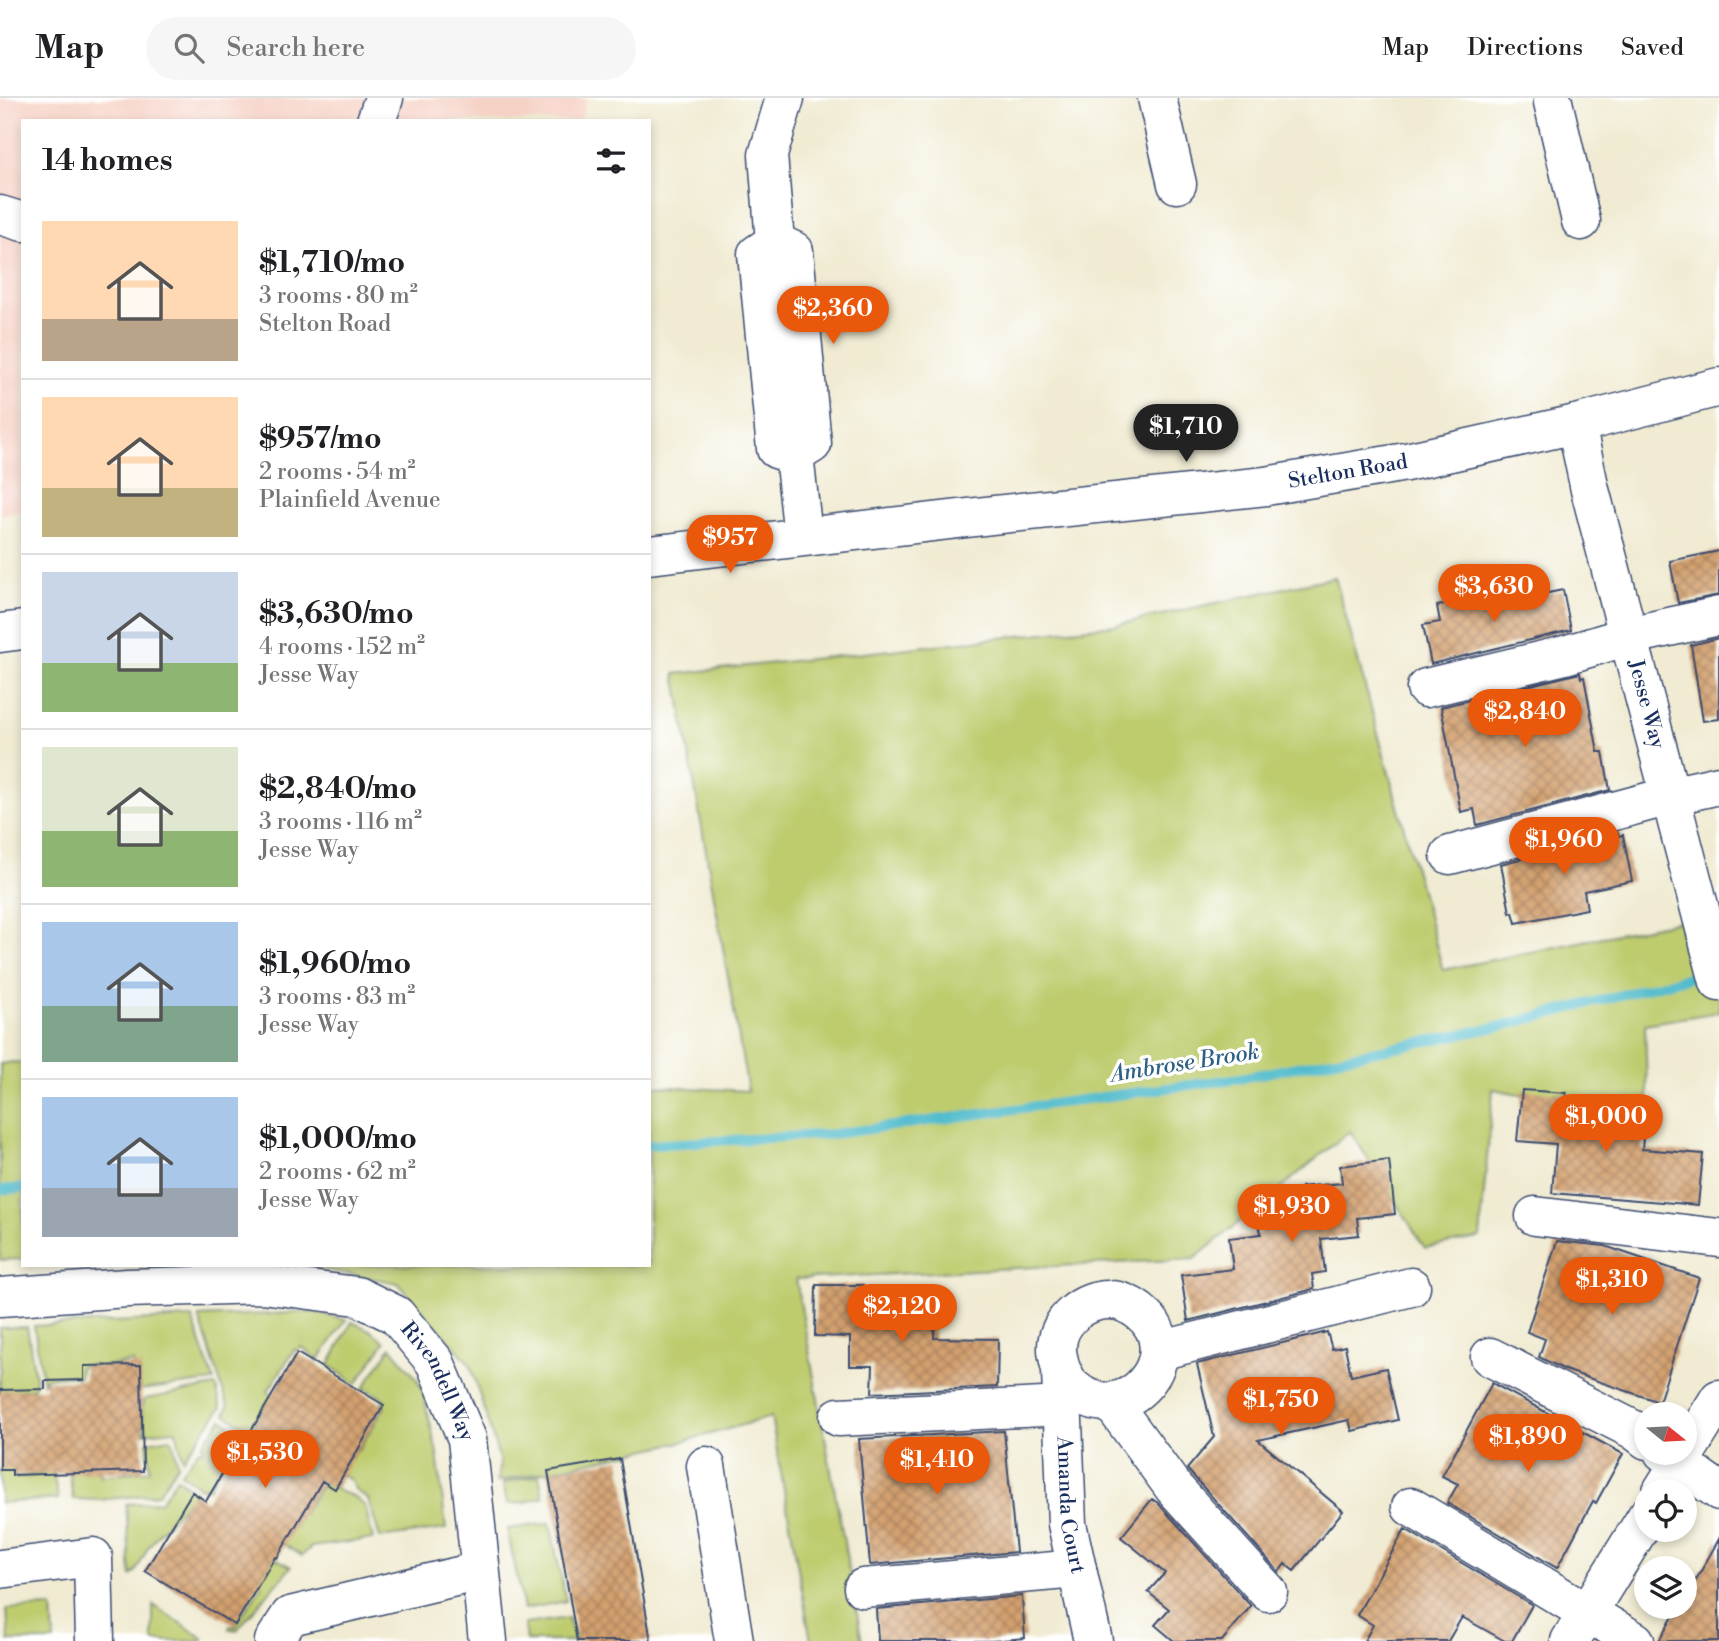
<!DOCTYPE html>
<meta charset="utf-8">
<style>
:root{--surface:#fff;--page:#f6f6f6;--text:#202124;--muted:#757577;--line:#e0e0e0;--accent:#ea580c}
body{margin:0;font-family:"Libre Bodoni",serif;background:var(--page);color:var(--text);height:100vh;display:flex;flex-direction:column;font-size:26px;white-space:nowrap}
*{box-sizing:border-box;margin:0}
p{font-size:23px;color:var(--muted)}
.icon{flex:none;width:38px;height:38px;fill:none;stroke:currentColor;stroke-width:2;stroke-linecap:round;stroke-linejoin:round}
.map{position:relative;flex:1;overflow:hidden}
.details{position:absolute;left:21px;top:21px;width:630px;height:1148px;display:flex;flex-direction:column;background:var(--surface);border-radius:0px;box-shadow:0 4px 10px #0003}
.details>*{flex:none}
.needle{width:46px;rotate:108deg}
.buttons{position:absolute;left:1634px;top:1304px;display:grid;gap:14px}
.buttons a{display:grid;place-items:center;width:63px;height:63px;border-radius:50%;background:var(--surface);box-shadow:0 4px 10px #0003;font-size:35px}
.price{position:absolute;translate:-50% -60px;padding:0 16px;border-radius:24px;background:var(--accent);color:#fff;font-size:23px;line-height:46px;filter:drop-shadow(0 2px 4px #0008)}
.price::after{content:'';position:absolute;left:50%;top:42px;width:21px;height:16px;margin-left:-10px;background:inherit;clip-path:polygon(0 0,100% 0,50% 100%)}
.price.on{background:#222;color:#fff}
ul{padding:0;list-style:none}
li{display:flex;align-items:center;gap:21px;height:175px;padding:0 21px}
li+li{border-top:2px solid var(--line)}
li span{display:grid;place-items:center;flex:none;width:196px;height:140px;border-radius:0px;color:#555}
li>.icon{margin-inline-start:auto}
span .icon{width:84px;height:84px;fill:#fffc;stroke-width:1}
li b{font-size:30px}
h2{display:flex;justify-content:space-between;align-items:center;height:84px;padding:0 21px;font-size:30px}
header{display:flex;align-items:center;gap:42px;box-sizing:border-box;height:98px;padding:0 35px;background:var(--surface);border-bottom:2px solid var(--line)}
header strong{font-size:33px}
nav{display:flex;gap:38px;margin-inline-start:auto;font-size:24px}
.search{width:490px;height:63px;background:var(--page);display:flex;align-items:center;gap:18px;box-sizing:border-box;padding:0 24px;border-radius:38px;color:var(--muted);font-size:26px}
.map>svg:first-child{display:block}
.built{fill:#f6d1c5}
.green{fill:#becc6e;stroke:#6c7e66;stroke-width:2}
.lines{fill:none;stroke-linecap:round;stroke-linejoin:round}
.stream{stroke:#50bbcc;stroke-width:10}
.building{fill:url(#building-cross-hatch)}
.minor-casing{stroke:#3b4b6f;stroke-width:41}
.major-casing{stroke:#3b4b6f;stroke-width:41}
.minor{stroke:#fff;stroke-width:38}
.major{stroke:#fff;stroke-width:38}
.labels{text-anchor:middle;dominant-baseline:central;stroke-width:7;stroke-linejoin:round;paint-order:stroke}
.street-label{font-size:21px;fill:#1b2f5e;stroke:#fff}
.water-label{font-size:23px;font-style:italic;fill:#2e6084;stroke:#fff}
</style>
<header>
<strong>Map</strong>
<div class="search"><svg class="icon" aria-label="search" viewBox="0 0 24 24"><circle cx="10" cy="10" r="6"/><path d="M15 15l6 6"/></svg>Search here</div>
<nav><a>Map</a><a>Directions</a><a>Saved</a></nav>
</header>
<div class="map">
<svg width="1719" height="1543" viewBox="0 0 1719 1543">
<defs>
<pattern id="building-cross-hatch" width="8" height="8" patternUnits="userSpaceOnUse" patternTransform="scale(1.75)"><rect width="8" height="8" fill="#d3a06e"/><path d="M0 0l8 8M0 8l8-8" fill="none" stroke="#aa835e"/></pattern>
</defs>
<rect width="100%" height="100%" fill="#fff"/>
<filter id="ink" filterUnits="userSpaceOnUse"><feTurbulence type="fractalNoise" baseFrequency=".0143" numOctaves="2"/><feDisplacementMap in="SourceGraphic" scale="14" xChannelSelector="R" yChannelSelector="G"/><feConvolveMatrix kernelMatrix="1 2 1 2 8 2 1 2 1" color-interpolation-filters="sRGB"/></filter>
<filter id="wash" filterUnits="userSpaceOnUse"><feTurbulence type="fractalNoise" baseFrequency=".00686" numOctaves="4" result="noise"/><feDisplacementMap in="SourceGraphic" scale="28" xChannelSelector="R" yChannelSelector="G"/><feGaussianBlur stdDeviation="1.57" result="paint"/><feColorMatrix in="noise" values="0 0 0 0 0 0 0 0 0 0 0 0 0 0 0 0 0 1.4 0 .05"/><feComposite in="paint" operator="in"/></filter>
<g filter="url(#wash)">
<rect width="100%" height="100%" fill="#f0ebd2"/>
<path class="built" d="M0,0H587L580,23H23V413L0,416Z"/>
<path class="green" d="M1335,479L1443,872L1719,815V914L1645,926L1648,1021L1493,991L1480,1140L1425,1150L1350,1033L1194,1161L796,1181L862,1543H811L771,1319L685,1343L497,1384L500,1363L470,1266L398,1185L301,1167H649V988L748,993L675,576L1115,527Z
M13,964L23,965V1161L0,1162V966Z
M313,1214L346,1222L317,1264V1260L301,1249L297,1253L294,1252L268,1293L273,1299L269,1307L266,1306L251,1332L225,1316L228,1308L199,1219Z
M192,1220L214,1283L139,1292L133,1264L95,1270V1266L80,1269L79,1279L76,1280L72,1277L46,1280L43,1285L34,1228Z
M352,1224L370,1232L385,1244L356,1286L329,1267Z
M27,1229L36,1285L33,1291L0,1294V1230Z
M391,1249L417,1281L423,1295L437,1355L446,1431L380,1440L368,1401L356,1393L350,1381L332,1370L359,1351L385,1309L382,1306L384,1301L367,1291H363Z
M216,1288L221,1310L183,1361L176,1332L144,1335L142,1312L145,1301Z
M222,1321L245,1338L247,1344L238,1362L224,1363L209,1390H201L181,1375L199,1351L203,1353L204,1348L202,1347Z
M170,1340L173,1344L178,1366L158,1396L98,1402L73,1401L69,1372L99,1367L101,1378L150,1372L147,1344Z
M14,1370L16,1380L53,1374L58,1401L0,1405V1372Z
M539,1377L543,1399L523,1405L507,1406L503,1385Z
M177,1380L195,1394C179,1413 162,1429 148,1450C142,1459 139,1473 131,1478L126,1406L160,1404Z
M324,1384L340,1394L353,1398L365,1408L373,1441L311,1449L302,1458L276,1441L294,1411L303,1416Z
M550,1425L566,1503L524,1511L507,1431Z
M267,1455L291,1469L237,1532L229,1531L230,1527L235,1529L262,1487L252,1478Z
M153,1507L203,1540V1543H153Z
M52,1509L54,1543H9L7,1511Z
M568,1520L576,1543H526L524,1526Z"/>
<g class="lines">
<path class="stream" d="M649,1047L834,1036L1241,980L1502,928L1709,874
M0,1092L23,1090"/>
</g>
<g id="blocks">
<path class="building" d="M1719,453V497L1678,505L1670,463Z
M1563,492L1571,532L1431,566L1423,527L1440,524L1437,508L1511,493L1513,502Z
M1719,540V621L1703,623L1691,547Z
M1580,575L1581,580L1584,579L1598,654H1603L1610,692L1477,727L1474,711L1461,714L1441,609Z
M1618,735V738L1623,737L1632,783L1584,793L1587,811L1516,825L1513,814L1510,815L1501,766Z
M1522,992L1566,995L1565,1006L1613,1010L1612,1026L1644,1028L1642,1051L1703,1056L1698,1107L1552,1095L1556,1046L1517,1043Z
M1389,1062L1395,1116L1357,1120L1359,1137L1321,1141L1325,1174L1312,1176L1314,1191L1188,1223L1181,1177L1233,1171L1229,1140L1261,1136L1258,1119L1304,1114L1301,1089L1342,1085L1340,1068Z
M1557,1143L1605,1148L1699,1180L1659,1304L1565,1272L1539,1259L1545,1241L1527,1234Z
M816,1187H863L862,1200L908,1201V1219H935L934,1240L998,1241L997,1289L872,1295L873,1268H850V1239L815,1238Z
M1327,1234L1332,1251L1345,1248L1351,1278L1386,1270L1398,1322L1352,1333L1349,1322L1258,1342L1343,1413L1294,1473L1285,1466L1279,1474L1187,1371L1214,1339L1197,1266Z
M297,1255L384,1307L335,1391L322,1383L277,1460L275,1459L235,1527L145,1473L192,1394L206,1403L228,1366L231,1367Z
M141,1267L143,1373L12,1377V1372H0V1292L45,1291V1283L84,1282V1268Z
M1492,1285L1623,1356L1596,1405L1593,1403L1557,1470L1447,1405L1458,1386L1442,1378Z
M1004,1333L1016,1454L870,1467L859,1341Z
M620,1361L651,1543H577L548,1373Z
M1152,1401L1158,1405L1251,1508L1222,1543H1174L1155,1527L1169,1511L1148,1494L1165,1475L1121,1439Z
M1405,1431L1532,1507L1512,1543H1505L1462,1519L1448,1543H1364L1373,1527L1357,1517Z
M1719,1441V1543H1659L1679,1508H1685V1497L1688,1496Z
M1022,1498L1025,1540L992,1543H878L876,1511Z"/>
</g>
</g>
<g filter="url(#ink)">
<use href="#blocks" fill-opacity="0" stroke="#3b4b6f" stroke-width="2"/>
<g class="lines">
<defs>
<g id="minor">
<path d="M1157,0L1177,86"/>
<path d="M1553,4L1581,123"/>
<path d="M376,23L384,0"/>
<path d="M0,117L23,124"/>
<path d="M775,144L794,153L812,346L794,357L776,351L757,156Z"/>
<path d="M775,144L768,57L785,0"/>
<path id="s1" d="M1576,326L1590,392L1719,884"/>
<path d="M794,357L803,438"/>
<path d="M1426,590L1565,557L1628,538L1719,518"/>
<path d="M1450,757L1670,698L1719,687"/>
<path d="M1535,1118L1719,1140"/>
<path id="s2" d="M0,1199L127,1190L262,1186L357,1198L396,1217L435,1264L467,1341L488,1543"/>
<path d="M1159,1253L1411,1189"/>
<path d="M1490,1259L1634,1332L1647,1342"/>
<path id="s3" d="M1061,1272C1065,1278 1068,1286 1073,1290C1125,1336 1192,1255 1140,1214C1132,1208 1121,1202 1110,1202C1084,1201 1056,1223 1057,1251C1057,1258 1060,1266 1061,1272L1067,1426L1093,1543"/>
<path d="M1111,1304L1174,1390L1268,1494"/>
<path d="M839,1319L1063,1308"/>
<path d="M1663,1354L1719,1393"/>
<path d="M706,1368L734,1543"/>
<path d="M1662,1393L1719,1301"/>
<path d="M1411,1409L1635,1543"/>
<path d="M0,1471L93,1459L95,1543"/>
<path d="M863,1490L1077,1471"/>
<path d="M274,1543L290,1518L480,1473"/>
<path d="M1570,1543L1647,1418"/>
</g>
<g id="major">
<path id="s4" d="M649,457L993,417L1266,388L1406,364L1576,326L1719,289"/>
<path d="M0,535L23,532"/>
</g>
</defs>
<use href="#minor" class="minor-casing"/>
<use href="#major" class="major-casing"/>
<use href="#minor" class="minor"/>
<use href="#major" class="major"/>
</g>
</g>
<g class="labels">
<g class="street-label">
<text stroke="none"><textPath href="#s4" startOffset="704">Stelton Road</textPath></text>
<text stroke="none"><textPath href="#s1" startOffset="289">Jesse Way</textPath></text>
<text stroke="none"><textPath href="#s2" startOffset="481">Rivendell Way</textPath></text>
<text stroke="none"><textPath href="#s3" startOffset="453">Amanda Court</textPath></text>
</g>
<g class="water-label">
<text transform="translate(1185 965) rotate(-9)">Ambrose Brook</text>
</g>
</g>
</svg>
<div class="buttons">
<a><svg class="needle" viewBox="-14 -14 28 28"><path d="M0-13l5 13h-10z" fill="#e53935"/><path d="M0 13l5-13h-10z" fill="#757577"/></svg></a>
<a><svg class="icon" aria-label="locate" viewBox="0 0 24 24"><circle cx="12" cy="12" r="6"/><path d="M12 2v4M12 18v4M2 12h4M18 12h4"/></svg></a>
<a><svg class="icon" aria-label="layers" viewBox="0 0 24 24"><path d="M12 4l9 5-9 5-9-5zM3 14l9 5 9-5"/></svg></a>
</div>
<b class="price" style="left:833px;top:248px">$2,360</b>
<b class="price on" style="left:1186px;top:366px">$1,710</b>
<b class="price" style="left:730px;top:477px">$957</b>
<b class="price" style="left:1494px;top:526px">$3,630</b>
<b class="price" style="left:1525px;top:651px">$2,840</b>
<b class="price" style="left:1564px;top:779px">$1,960</b>
<b class="price" style="left:1606px;top:1056px">$1,000</b>
<b class="price" style="left:1292px;top:1146px">$1,930</b>
<b class="price" style="left:1612px;top:1219px">$1,310</b>
<b class="price" style="left:902px;top:1246px">$2,120</b>
<b class="price" style="left:1281px;top:1339px">$1,750</b>
<b class="price" style="left:1528px;top:1376px">$1,890</b>
<b class="price" style="left:265px;top:1392px">$1,530</b>
<b class="price" style="left:937px;top:1399px">$1,410</b>
<section class="details">
<h2>14 homes<svg class="icon" aria-label="filters" viewBox="0 0 24 24"><path d="M4 7h16M4 17h16"/><circle cx="9" cy="7" r="2"/><circle cx="15" cy="17" r="2"/></svg></h2>
<ul>
<li><span style="background:linear-gradient(#ffd9b3 70%,#b9a48a 0)"><svg class="icon" aria-label="home" viewBox="0 0 24 24"><path d="M3 11l9-7 9 7M6 9v11h12V9"/></svg></span><div><b>$1,710/mo</b><p>3 rooms · 80 m²</p><p>Stelton Road</p></div></li>
<li><span style="background:linear-gradient(#ffd9b3 65%,#c2b280 0)"><svg class="icon" aria-label="home" viewBox="0 0 24 24"><path d="M3 11l9-7 9 7M6 9v11h12V9"/></svg></span><div><b>$957/mo</b><p>2 rooms · 54 m²</p><p>Plainfield Avenue</p></div></li>
<li><span style="background:linear-gradient(#c9d6e8 65%,#8fb573 0)"><svg class="icon" aria-label="home" viewBox="0 0 24 24"><path d="M3 11l9-7 9 7M6 9v11h12V9"/></svg></span><div><b>$3,630/mo</b><p>4 rooms · 152 m²</p><p>Jesse Way</p></div></li>
<li><span style="background:linear-gradient(#dfe7d0 60%,#8fb573 0)"><svg class="icon" aria-label="home" viewBox="0 0 24 24"><path d="M3 11l9-7 9 7M6 9v11h12V9"/></svg></span><div><b>$2,840/mo</b><p>3 rooms · 116 m²</p><p>Jesse Way</p></div></li>
<li><span style="background:linear-gradient(#a9c7e8 60%,#7fa58c 0)"><svg class="icon" aria-label="home" viewBox="0 0 24 24"><path d="M3 11l9-7 9 7M6 9v11h12V9"/></svg></span><div><b>$1,960/mo</b><p>3 rooms · 83 m²</p><p>Jesse Way</p></div></li>
<li><span style="background:linear-gradient(#a9c7e8 65%,#9aa5b1 0)"><svg class="icon" aria-label="home" viewBox="0 0 24 24"><path d="M3 11l9-7 9 7M6 9v11h12V9"/></svg></span><div><b>$1,000/mo</b><p>2 rooms · 62 m²</p><p>Jesse Way</p></div></li>
</ul>
</section>
</div>
